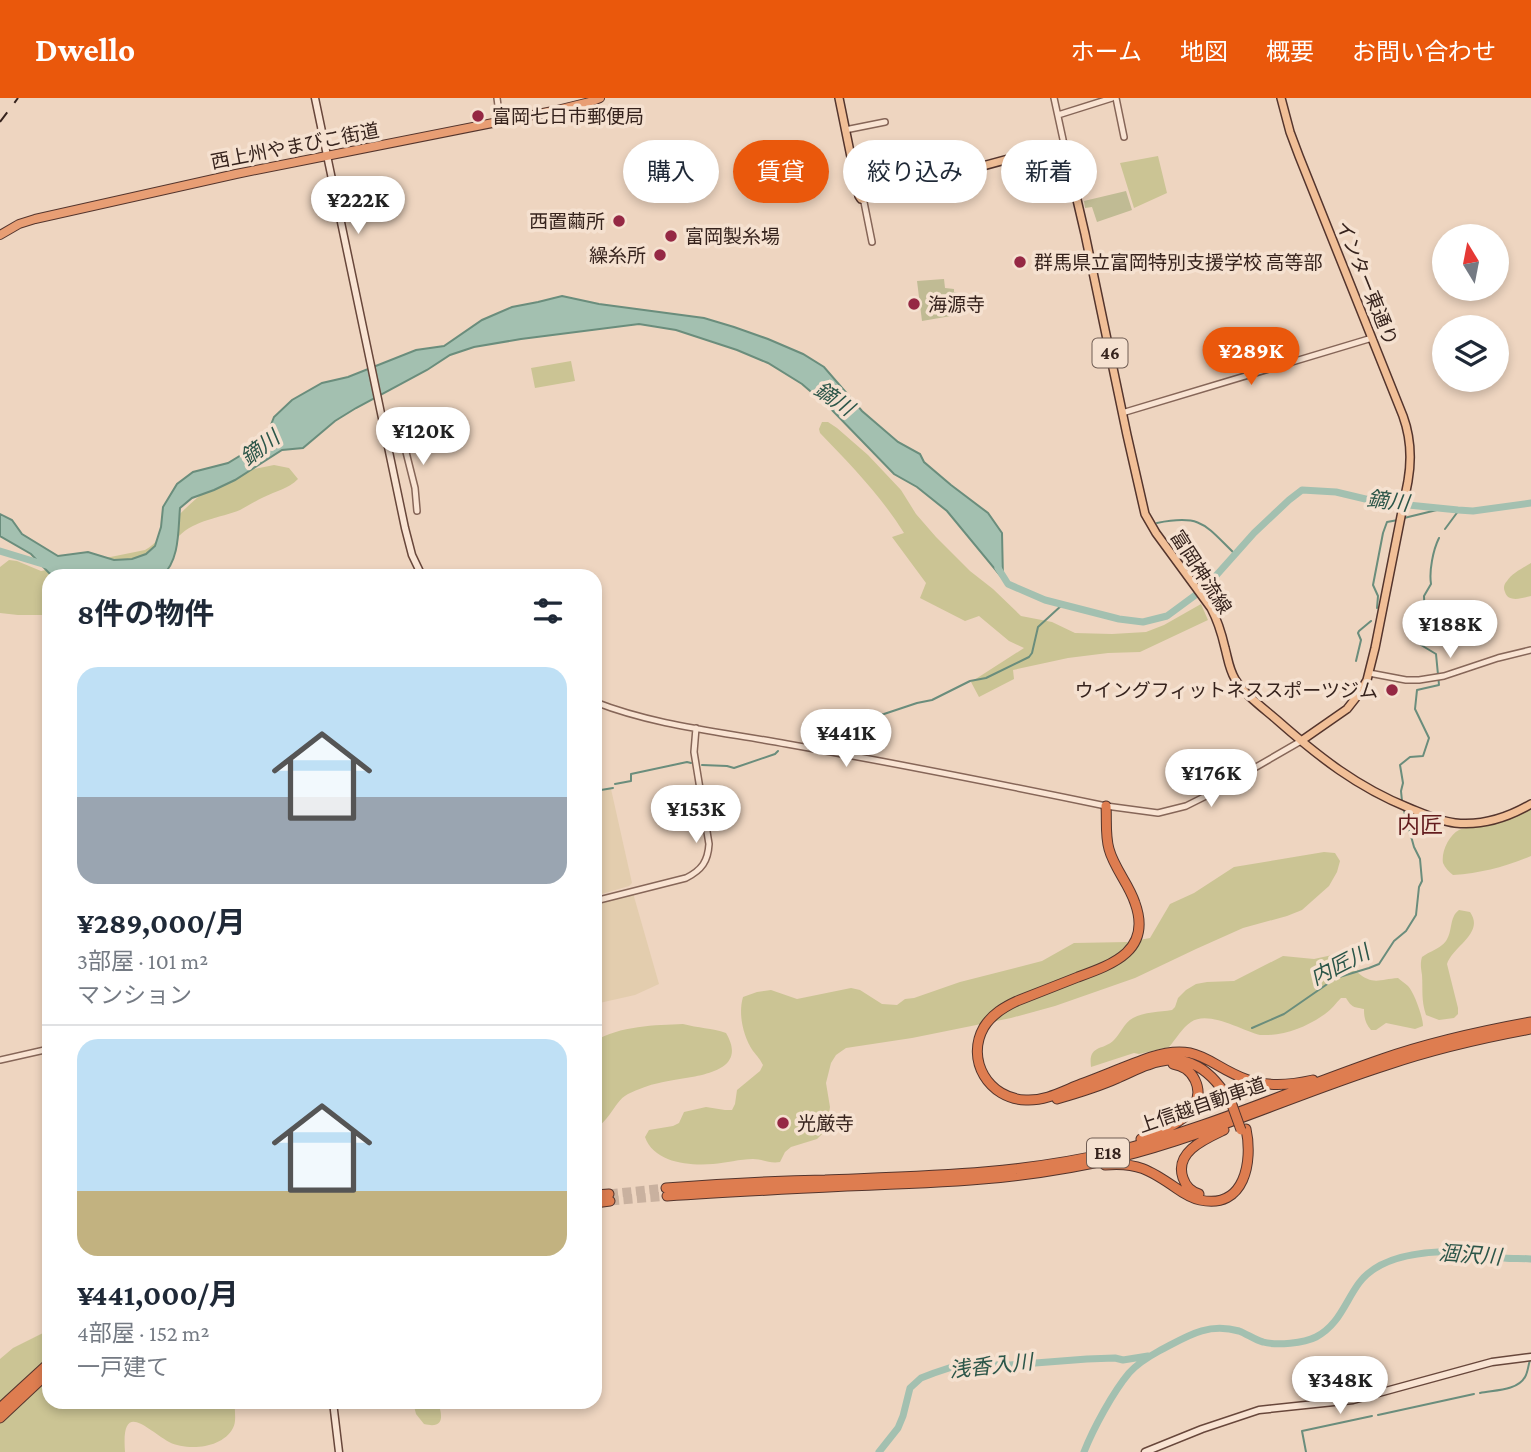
<!DOCTYPE html>
<html lang="ja">
<meta charset="utf-8">
<style>
:root{--surface:#fff;--page:#f2f2f3;--text:#1f2937;--muted:#747a83;--line:#e0e1e3;--accent:#ea580c}
body{margin:0;font-family:"Crimson Pro","Noto Sans JP",serif;background:var(--page);color:var(--text);height:100vh;display:flex;flex-direction:column;font-size:26px;white-space:nowrap}
*{box-sizing:border-box;margin:0}
p{font-size:23px;color:var(--muted)}
.icon{flex:none;width:38px;height:38px;fill:none;stroke:currentColor;stroke-width:2;stroke-linecap:round;stroke-linejoin:round}
.map{position:relative;flex:1;overflow:hidden}
.drawer{position:absolute;left:42px;top:471px;width:560px;height:840px;display:flex;flex-direction:column;background:var(--surface);border-radius:21px;box-shadow:0 4px 10px #0003}
.drawer>*{flex:none}
.top-card{position:absolute;left:623px;top:42px;width:665px;height:63px;display:flex;gap:14px}
.needle{width:46px;rotate:350deg}
.controls{position:absolute;left:1432px;top:126px;display:grid;gap:14px}
.controls a{display:grid;place-items:center;width:77px;height:77px;border-radius:50%;background:var(--surface);box-shadow:0 4px 10px #0003;font-size:35px}
.price{position:absolute;translate:-50% -60px;padding:0 16px;border-radius:24px;background:#fff;color:#222;font-size:23px;line-height:46px;filter:drop-shadow(0 2px 4px #0008)}
.price::after{content:'';position:absolute;left:50%;top:42px;width:21px;height:16px;margin-left:-10px;background:inherit;clip-path:polygon(0 0,100% 0,50% 100%)}
.price.current{background:var(--accent);color:#fff}
ul{padding:0;list-style:none}
li{display:grid;align-content:center;gap:14px;height:371px;padding:0 35px}
li+li{border-top:2px solid var(--line)}
li span{display:grid;place-items:center;height:217px;border-radius:21px;color:#555}
li>.icon{margin-inline-start:auto}
span .icon{width:126px;height:126px;fill:#fffc;stroke-width:1}
li b{font-size:30px}
h2{display:flex;justify-content:space-between;align-items:center;height:84px;padding:0 35px;font-size:30px}
.chip{padding:0 24px;border-radius:32px;background:var(--surface);box-shadow:0 4px 10px #0003;font-size:24px;line-height:63px}
.chip.current{background:var(--accent);color:#fff}
header{display:flex;align-items:center;gap:42px;box-sizing:border-box;height:98px;padding:0 35px;background:var(--accent);color:#fff}
header strong{font-size:33px}
nav{display:flex;gap:38px;margin-inline-start:auto;font-size:24px}
.map>svg:first-child{display:block}
.farmland{fill:#e3cdae}
.green{fill:#cbc494}
.cemetery{fill:#c0bb94}
.water{fill:#a3c0b0;stroke:#6a8d7c;stroke-width:2}
.lines{fill:none;stroke-linecap:round;stroke-linejoin:round}
.stream{stroke:#6a8d7c;stroke-width:2}
.river{stroke:#a3c0b0;stroke-width:7}
.motorway-tunnel{stroke:#c9b19f;stroke-width:9;stroke-dasharray:9 4.5;stroke-linecap:butt}
.tertiary-casing{stroke:#866658;stroke-width:8}
.secondary-casing{stroke:#68473b;stroke-width:9}
.primary-casing{stroke:#54352d;stroke-width:10}
.trunk-casing{stroke:#54352d;stroke-width:10}
.motorway-casing{stroke:#54352d;stroke-width:11}
.tertiary{stroke:#f9e4d3;stroke-width:5}
.secondary{stroke:#f9e4d3;stroke-width:6}
.primary{stroke:#f1bf97;stroke-width:7}
.trunk{stroke:#e89e74;stroke-width:8}
.motorway{stroke:#de7d50;stroke-width:9}
.rail{stroke:#36231d;stroke-width:2;stroke-dasharray:12 12;stroke-linecap:butt}
.motorway-bridge-casing{stroke:#54352d;stroke-width:11;stroke-linecap:butt}
.motorway-bridge{stroke:#de7d50;stroke-width:9}
.poi-dot{fill:#952844;stroke:#f5e1d0;stroke-width:2.5}
.labels{text-anchor:middle;dominant-baseline:central;stroke-width:7;stroke-linejoin:round;paint-order:stroke}
.shield{fill:#f5e1d0;stroke:#6f5c53;stroke-width:2}
.shield-label{font-size:18px;font-weight:bold;fill:#36231d}
.poi-label{font-size:19px;fill:#36231d;stroke:#f5e1d0;text-anchor:start}
.street-label{font-size:19px;fill:#36231d;stroke:#f5e1d0}
.water-label{font-size:21px;font-style:italic;fill:#2c5649;stroke:#f5e1d0}
.quarter-label{font-size:23px;fill:#631c1e;stroke:#f5e1d0}
</style>
<header>
<strong>Dwello</strong>
<nav><a>ホーム</a><a>地図</a><a>概要</a><a>お問い合わせ</a></nav>
</header>
<div class="map">
<svg width="1531" height="1354" viewBox="0 0 1531 1354">
<rect width="100%" height="100%" fill="#eed5c0"/>
<path class="farmland" d="M611,691L632,785L629,788L595,798V694Z
M633,795L659,886L635,897L595,906V806Z"/>
<path class="green" d="M1158,58L1167,95L1134,110L1120,65Z
M571,263L575,283L535,290L531,270Z
M822,324H828L837,330L868,357L901,392L916,416L936,439L970,473L993,491L1021,518L1052,524L1075,535L1112,536L1146,534L1164,527L1201,506L1208,522L1140,554L1108,555L1068,560L1013,572L1014,581L979,599L971,584L1024,550L1009,543L979,518L965,523L920,500L926,485L892,439L904,435C881,398 850,366 820,335L819,331Z
M274,367L289,370L298,381C288,391 276,393 264,399C255,403 248,408 240,412C220,420 195,422 179,438C170,448 166,465 162,478H49V517H18L0,515V469L9,462L17,463L41,473L145,452C156,447 167,430 175,421C193,402 217,381 242,374C253,371 264,369 274,367Z
M1531,465V498C1523,500 1508,505 1505,494C1503,490 1504,486 1507,483C1512,475 1523,470 1531,465Z
M1531,708V758C1504,769 1482,775 1453,777C1449,774 1445,770 1443,765C1441,754 1449,737 1459,732C1463,730 1470,730 1475,728C1494,723 1514,718 1531,708Z
M1324,754L1335,755L1340,763L1337,774L1329,788L1302,812L1287,818L1243,830L1196,851L1135,880L1055,908L1011,920L912,940L846,950L836,957L831,965L826,985L830,1009L828,1023L824,1034L817,1041L791,1049L785,1054L780,1064C770,1066 762,1061 753,1061C740,1061 726,1065 713,1066C690,1068 654,1065 645,1039L649,1032L673,1028L679,1025L684,1014L706,1009L725,1012H732L735,1006L737,992L760,973L763,967C760,961 757,958 753,953C743,938 738,916 743,899L757,894L771,892L797,901L851,890L860,892L882,906L897,907L905,901L914,900L960,884L1042,863L1074,845L1128,844L1150,840L1170,806L1194,795L1234,769Z
M1459,812L1470,814C1485,835 1453,848 1447,866L1458,910V916L1454,920L1439,922L1426,917C1421,902 1423,892 1422,877C1421,870 1420,866 1422,859C1430,853 1440,851 1446,843C1453,833 1449,819 1459,812Z
M1337,856C1344,856 1356,855 1358,864C1359,867 1357,871 1357,874C1373,888 1380,881 1398,880C1401,883 1405,885 1408,888C1414,894 1423,919 1423,928L1415,931L1386,925L1376,932H1371C1365,925 1364,919 1364,911C1354,909 1352,910 1346,900H1341C1336,905 1331,912 1325,916C1305,930 1284,938 1260,937C1241,932 1208,912 1191,924C1182,930 1176,941 1169,949L1139,956L1134,955L1091,969C1088,946 1103,953 1114,942C1121,935 1124,925 1133,920C1144,914 1160,914 1172,912L1175,909L1178,900L1186,892L1196,886L1207,884L1234,883L1283,858L1314,861Z
M683,926C698,930 712,930 726,935C752,979 686,978 659,985C649,987 638,991 628,996C619,1001 616,1008 610,1016C606,1022 600,1027 595,1032V943C619,928 656,927 683,926Z
M49,1232V1304H235C234,1312 237,1323 233,1330C222,1351 187,1353 169,1344C145,1330 121,1302 125,1354H0V1261L13,1250Z
M413,1304H438C443,1319 444,1331 424,1326L416,1316Z"/>
<path class="cemetery" d="M1126,93L1132,112L1097,124L1092,109L1085,110L1084,103Z
M944,181L945,190L954,191V194L976,199L979,202L978,213L958,214L957,217L922,223L917,183Z"/>
<path class="water" d="M562,198L599,206L704,220L734,229L768,241L803,256L824,269L862,313L898,344L920,356L924,364L951,387L988,415L1002,435L1003,481L947,413L917,389L894,376L831,311L802,286L768,265L737,252L676,232L639,226L521,241L474,249L450,257L427,272L356,310L335,323L303,350L282,352L235,382L214,392L192,400L180,410C178,432 180,462 162,478H55L49,475L31,456L0,438V416L12,422L22,436L58,458L88,454L114,462L132,461L146,456L155,448L161,429L163,409L177,386L193,374L228,365L251,351L267,337L274,319L292,302L322,285L348,279L416,252L444,248L482,222L512,209L538,204Z"/>
<g class="lines">
<path class="stream" d="M1404,420L1441,411
M1157,425C1202,416 1205,427 1235,456
M1445,431L1459,412
M1377,510L1378,498L1373,487L1383,435L1387,424L1398,422
M1356,563L1361,542L1358,535L1359,533L1371,523
M835,625L884,616L917,605L932,602L970,583L986,580L1029,559L1032,555L1038,529L1062,507
M702,667L727,668L734,670L775,656L778,653
M615,686L631,683V676L687,664L691,665
M595,693L613,690
M1402,703L1401,693L1403,685L1400,667L1410,659L1423,658L1429,640L1415,611L1417,592L1439,587L1436,556L1421,547L1420,529L1425,525L1424,498L1431,486C1429,473 1433,452 1439,440
M1252,930L1284,916L1336,880L1369,870L1379,866L1394,843L1406,833L1416,817L1419,789L1422,783L1420,761L1414,749L1403,709
M1480,1295C1494,1292 1517,1293 1525,1279C1528,1274 1528,1268 1530,1262
M1378,1317L1474,1296
M1306,1354L1302,1333L1372,1318"/>
<path class="river" d="M0,453L46,467
M998,470L1008,486L1045,502L1119,521L1143,524L1167,518L1205,490L1254,435L1289,402L1302,392L1336,394L1378,404L1458,412L1473,413L1531,405
M879,1354L898,1330L903,1318L910,1290L921,1280L934,1275L958,1267H1010L1087,1261L1115,1260L1123,1262L1148,1258
M1084,1354C1093,1331 1113,1294 1129,1275C1137,1266 1148,1259 1159,1253C1186,1239 1206,1224 1239,1233C1247,1236 1255,1242 1263,1244C1277,1248 1304,1245 1316,1239C1339,1227 1345,1204 1359,1185C1382,1154 1437,1152 1473,1154C1484,1155 1494,1159 1504,1160C1513,1161 1522,1160 1531,1161"/>
<path class="motorway-tunnel" d="M609,1096L666,1090
M610,1103L667,1098"/>
<defs>
<path id="tertiary" d="M497,0L500,23
M1054,0L1064,46
M1116,0L1124,39
M1058,17L1112,0
M845,32L885,24
M861,101L864,104L872,144
M1122,315L1372,240
M400,330L415,390L417,413
M1369,575L1406,582H1419L1444,578L1498,560L1531,552
M595,604C656,628 723,634 787,646C894,665 1000,686 1106,708L1158,715L1186,708L1206,698L1301,643
M595,803L686,780C702,772 708,763 709,746L694,654L696,630
M0,962L49,951"/>
<path id="secondary" d="M315,0L405,430L412,457L422,478
M333,1304L339,1354
M1145,1354L1202,1331L1259,1312L1353,1302L1492,1264L1531,1259"/>
<path id="primary" d="M839,0L859,98L861,101L1064,46L1085,136L1127,337L1145,416L1156,435L1211,510C1218,523 1222,537 1225,550C1228,561 1229,571 1235,581C1245,597 1262,609 1277,622C1319,659 1357,689 1409,710C1424,716 1439,723 1455,725C1483,728 1507,720 1531,706
M1281,0L1290,34L1299,58L1403,318C1411,340 1412,360 1408,383L1375,550L1367,582L1358,597L1347,611L1301,643"/>
<path id="trunk" d="M0,137L19,126L35,121L236,76L553,13L590,4L600,0"/>
<path id="motorway" d="M1106,708C1107,722 1105,737 1109,751C1114,770 1129,786 1135,805C1152,852 1114,866 1078,879C1058,887 1037,895 1017,903C1004,909 992,916 984,929C965,962 989,1001 1026,1002C1046,1003 1063,993 1081,986C1105,977 1128,967 1151,959C1200,943 1208,968 1248,982C1269,989 1291,987 1313,982
M1057,1001C1078,995 1098,989 1118,980C1128,976 1138,970 1148,967C1188,952 1213,973 1232,1007
M1141,1041C1165,1033 1210,1014 1195,982C1190,972 1183,968 1173,966
M1105,1067C1137,1064 1150,1072 1176,1090C1183,1095 1191,1100 1200,1102C1245,1112 1253,1063 1246,1031
M666,1090C719,1086 772,1083 825,1082C922,1078 1017,1077 1113,1054C1206,1031 1292,992 1382,961C1431,944 1481,933 1531,924
M1199,1096C1191,1093 1186,1089 1183,1080C1174,1054 1205,1041 1224,1032
M595,1097L609,1096
M667,1098C727,1094 787,1091 847,1088C938,1085 1028,1082 1116,1060C1209,1037 1296,996 1387,967C1434,951 1482,940 1531,931
M595,1105L610,1103
M0,1310L49,1265
M0,1320L49,1274"/>
</defs>
<use href="#tertiary" class="tertiary-casing"/>
<use href="#secondary" class="secondary-casing"/>
<use href="#primary" class="primary-casing"/>
<use href="#trunk" class="trunk-casing"/>
<use href="#motorway" class="motorway-casing"/>
<use href="#tertiary" class="tertiary"/>
<use href="#secondary" class="secondary"/>
<use href="#primary" class="primary"/>
<use href="#trunk" class="trunk"/>
<use href="#motorway" class="motorway"/>
<path class="rail" d="M0,24L18,0"/>
<defs>
<path id="motorway-bridge" d="M1232,1007L1241,1032"/>
</defs>
<use href="#motorway-bridge" class="motorway-bridge-casing"/>
<use href="#motorway-bridge" class="motorway-bridge"/>
</g>
<g class="poi-dot">
<circle cx="478" cy="18" r="7"/>
<circle cx="619" cy="123" r="7"/>
<circle cx="671" cy="138" r="7"/>
<circle cx="660" cy="157" r="7"/>
<circle cx="1020" cy="164" r="7"/>
<circle cx="914" cy="206" r="7"/>
<circle cx="1392" cy="592" r="7"/>
<circle cx="783" cy="1025" r="7"/>
</g>
<g class="labels">
<g class="shield">
<rect x="1092.5" y="240.5" width="35" height="29" rx="5"/>
<rect x="1087" y="1040.5" width="42" height="29" rx="5"/>
</g>
<g class="shield-label">
<text x="1110" y="255">46</text>
<text x="1108" y="1055">E18</text>
</g>
<g class="poi-label">
<text x="492" y="18">富岡七日市郵便局</text>
<text x="605" y="123" text-anchor="end">西置繭所</text>
<text x="685" y="138">富岡製糸場</text>
<text x="646" y="157" text-anchor="end">繰糸所</text>
<text x="1034" y="164">群馬県立富岡特別支援学校 高等部</text>
<text x="928" y="206">海源寺</text>
<text x="1378" y="592" text-anchor="end">ウイングフィットネススポーツジム</text>
<text x="797" y="1025">光厳寺</text>
</g>
<g class="street-label">
<text transform="translate(295 48) rotate(-11)">西上州やまびこ街道</text>
<text transform="translate(1367 185) rotate(68)">インター東通り</text>
<text transform="translate(1201 474) rotate(57)">富岡神流線</text>
<text transform="translate(1202 1007) rotate(-19)">上信越自動車道</text>
</g>
<g class="water-label">
<text transform="translate(834 301) rotate(34)">鏑川</text>
<text transform="translate(260 350) rotate(-37)">鏑川</text>
<text transform="translate(1388 403) rotate(7)">鏑川</text>
<text transform="translate(1340 867) rotate(-27)">内匠川</text>
<text transform="translate(1470 1157) rotate(4)">涸沢川</text>
<text transform="translate(991 1268) rotate(-6)">浅香入川</text>
</g>
<g class="quarter-label">
<text x="1420" y="727">内匠</text>
</g>
</g>
</svg>
<div class="controls">
<a><svg class="needle" viewBox="-14 -14 28 28"><path d="M0-13l5 13h-10z" fill="#e53935"/><path d="M0 13l5-13h-10z" fill="#747a83"/></svg></a>
<a><svg class="icon" aria-label="layers" viewBox="0 0 24 24"><path d="M12 4l9 5-9 5-9-5zM3 14l9 5 9-5"/></svg></a>
</div>
<b class="price" style="left:358px;top:138px">¥222K</b>
<b class="price current" style="left:1251px;top:289px">¥289K</b>
<b class="price" style="left:423px;top:369px">¥120K</b>
<b class="price" style="left:1450px;top:562px">¥188K</b>
<b class="price" style="left:846px;top:671px">¥441K</b>
<b class="price" style="left:1211px;top:711px">¥176K</b>
<b class="price" style="left:696px;top:747px">¥153K</b>
<b class="price" style="left:1340px;top:1318px">¥348K</b>
<div class="top-card">
<a class="chip">購入</a>
<a class="chip current">賃貸</a>
<a class="chip">絞り込み</a>
<a class="chip">新着</a>
</div>
<section class="drawer">
<h2>8件の物件<svg class="icon" aria-label="filters" viewBox="0 0 24 24"><path d="M4 7h16M4 17h16"/><circle cx="9" cy="7" r="2"/><circle cx="15" cy="17" r="2"/></svg></h2>
<ul>
<li><span style="background:linear-gradient(#bfe0f5 60%,#9aa5b1 0)"><svg class="icon" aria-label="home" viewBox="0 0 24 24"><path d="M3 11l9-7 9 7M6 9v11h12V9"/></svg></span><div><b>¥289,000/月</b><p>3部屋 · 101 m²</p><p>マンション</p></div></li>
<li><span style="background:linear-gradient(#bfe0f5 70%,#c2b280 0)"><svg class="icon" aria-label="home" viewBox="0 0 24 24"><path d="M3 11l9-7 9 7M6 9v11h12V9"/></svg></span><div><b>¥441,000/月</b><p>4部屋 · 152 m²</p><p>一戸建て</p></div></li>
</ul>
</section>
</div>
